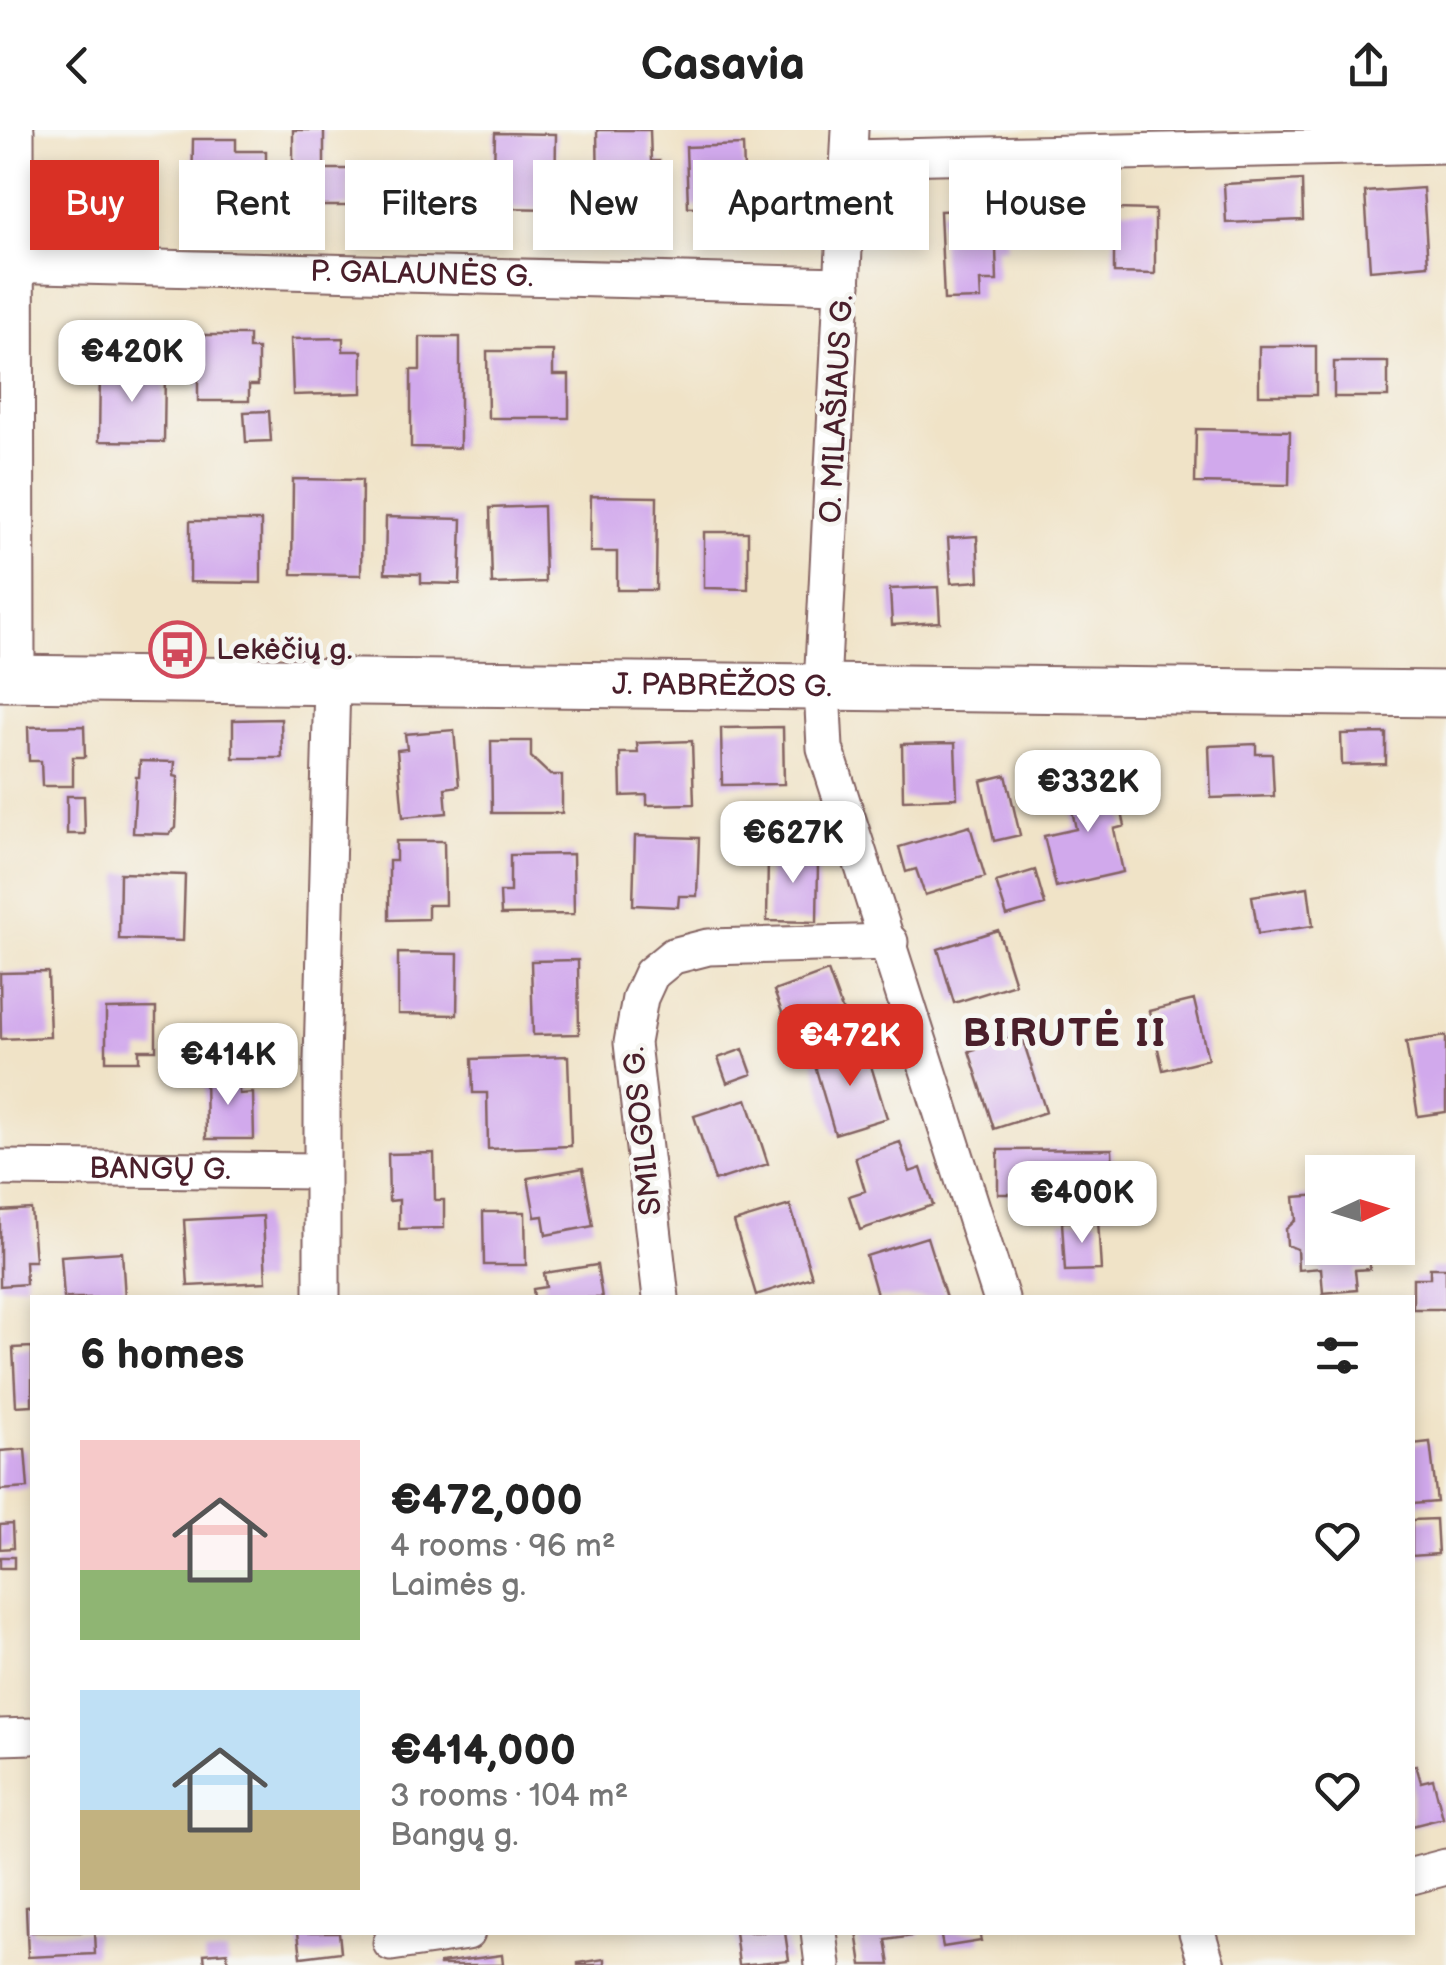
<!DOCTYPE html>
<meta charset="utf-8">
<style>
:root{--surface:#fff;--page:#f2f2f2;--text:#222;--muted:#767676;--accent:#d93025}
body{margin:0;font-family:"Balsamiq Sans",sans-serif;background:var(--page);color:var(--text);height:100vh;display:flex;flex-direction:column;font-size:38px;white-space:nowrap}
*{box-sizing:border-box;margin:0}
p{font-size:32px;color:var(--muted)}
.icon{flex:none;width:55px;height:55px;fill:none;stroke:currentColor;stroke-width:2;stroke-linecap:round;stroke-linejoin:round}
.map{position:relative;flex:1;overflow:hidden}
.side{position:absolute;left:30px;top:1165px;width:1385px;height:640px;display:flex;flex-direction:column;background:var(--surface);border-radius:0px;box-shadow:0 5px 15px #0003}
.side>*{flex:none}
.guide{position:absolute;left:30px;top:30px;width:1388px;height:90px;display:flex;gap:20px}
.needle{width:65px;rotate:86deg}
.buttons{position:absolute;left:1305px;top:1025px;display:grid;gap:20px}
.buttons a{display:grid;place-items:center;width:110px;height:110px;border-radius:0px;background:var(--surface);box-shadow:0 5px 15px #0003;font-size:50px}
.price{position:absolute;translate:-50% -85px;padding:0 22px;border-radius:20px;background:#fff;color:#222;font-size:32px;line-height:65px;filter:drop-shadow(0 2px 5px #0008)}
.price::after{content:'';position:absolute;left:50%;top:60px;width:30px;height:22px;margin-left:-15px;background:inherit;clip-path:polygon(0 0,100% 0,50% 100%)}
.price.on{background:var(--accent);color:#fff}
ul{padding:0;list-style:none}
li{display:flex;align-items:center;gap:30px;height:250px;padding:0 50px}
li span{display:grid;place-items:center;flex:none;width:280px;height:200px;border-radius:0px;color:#555}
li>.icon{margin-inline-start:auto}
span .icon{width:120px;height:120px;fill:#fffc;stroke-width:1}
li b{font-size:42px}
h2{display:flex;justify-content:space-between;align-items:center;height:120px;padding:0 50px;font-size:42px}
.tag{padding:0 35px;border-radius:0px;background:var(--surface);box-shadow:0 5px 15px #0003;font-size:35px;line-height:90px}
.tag.on{background:var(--accent);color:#fff}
header{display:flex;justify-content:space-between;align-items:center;height:130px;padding:0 50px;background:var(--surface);font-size:45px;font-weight:700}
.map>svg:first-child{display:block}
.building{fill:#d1a9ec}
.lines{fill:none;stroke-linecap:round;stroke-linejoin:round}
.minor-casing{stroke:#846462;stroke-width:39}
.tertiary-casing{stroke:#846462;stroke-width:49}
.minor{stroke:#fff;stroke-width:35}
.tertiary{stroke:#fff;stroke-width:45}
.labels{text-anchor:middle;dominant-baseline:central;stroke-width:9;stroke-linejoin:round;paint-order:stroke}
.street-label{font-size:30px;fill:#4a1f2b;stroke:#f6f6f2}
.poi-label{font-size:30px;fill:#4a1f2b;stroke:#f6f6f2;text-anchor:start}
.district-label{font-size:40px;font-weight:bold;letter-spacing:2.5px;fill:#4a1f2b;stroke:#f6f6f2}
</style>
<header><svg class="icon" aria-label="back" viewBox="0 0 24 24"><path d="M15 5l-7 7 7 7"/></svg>Casavia<svg class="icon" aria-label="share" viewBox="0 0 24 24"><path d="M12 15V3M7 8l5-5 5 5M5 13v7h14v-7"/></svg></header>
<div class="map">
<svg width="1446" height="1835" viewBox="0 0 1446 1835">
<rect width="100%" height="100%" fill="#f6f6f2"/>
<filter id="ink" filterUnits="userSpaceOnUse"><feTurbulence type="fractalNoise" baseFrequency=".01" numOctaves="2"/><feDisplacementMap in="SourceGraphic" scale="20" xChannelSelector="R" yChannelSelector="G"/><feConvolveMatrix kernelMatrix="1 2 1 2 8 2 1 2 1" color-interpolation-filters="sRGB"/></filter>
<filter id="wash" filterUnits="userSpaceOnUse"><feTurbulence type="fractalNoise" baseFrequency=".0048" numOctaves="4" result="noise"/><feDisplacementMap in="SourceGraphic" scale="40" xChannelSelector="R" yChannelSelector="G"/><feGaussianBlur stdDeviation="2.25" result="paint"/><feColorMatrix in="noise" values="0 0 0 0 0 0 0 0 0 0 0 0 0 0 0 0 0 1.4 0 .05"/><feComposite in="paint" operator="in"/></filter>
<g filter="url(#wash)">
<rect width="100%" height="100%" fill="#f0e3c7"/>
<g id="blocks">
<path class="building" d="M293,0H324V39H349V76H293Z
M597,0H650L651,31H660L661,81L632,82V63H598Z
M495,3L556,4L555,79L493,78Z
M193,9H236V21H266V68H192Z
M743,15L745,68H729V76L688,77L686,17Z
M1302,50L1303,90L1226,93L1224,54Z
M1423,58L1428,135L1370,140L1365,62Z
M1004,78L1006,117L996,118L997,151H980L981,169L944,170L940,81Z
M1114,79L1155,80V144L1114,143Z
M198,205H249V219H258V255H249V271H198Z
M420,207H460V318L411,317V240H420Z
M343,208V221H362V263L293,265L291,209Z
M1259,216H1316V265H1259Z
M487,221H553V245H569V288H488Z
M1334,232H1388V267H1334Z
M100,238H165L164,312L99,311Z
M269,281L271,311L246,312L244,282Z
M1196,299L1290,301L1289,355L1195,353Z
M293,349L362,350L361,445L292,444Z
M591,366L657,367L656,460H617V422H590Z
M543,376L545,452L492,454L490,378Z
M386,387L462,389L460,454L421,453V444L385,443Z
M190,391H261V453L190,452Z
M704,402H748V459L704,458Z
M977,406L979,451L951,453L948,408Z
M938,457L940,492L892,495L890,459Z
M281,589L282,628H233V590Z
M84,596L85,627H73V656H42L41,631H29L28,597Z
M783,597L784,654L722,655L721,598Z
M454,600L459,656L445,658L447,683L403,687L397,620L407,619L405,604Z
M1386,603V634L1342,635L1341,604Z
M491,611H531V627L550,645H562V683H492Z
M692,611L694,674L647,675V665L621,666L620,623H638L637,613Z
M955,613L957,668L903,670L902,614Z
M1256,614V624H1272L1274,666L1211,668L1209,616Z
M140,631L175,632L174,646L178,647L176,698L169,704L133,703L136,647H139Z
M1006,645L1020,705L994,711L981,651Z
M1114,646L1125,696L1114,699L1123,742L1056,757L1044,706L1076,699L1067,657Z
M67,666H84L85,704H67Z
M970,696L985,747L925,765L916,739L906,742L899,717Z
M635,706L699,708L697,766H679L678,777L633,775Z
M396,711H444L445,775H428V789L389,790V731H396Z
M781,717H812V733H818L817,792L767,791L768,727H781Z
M573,724L574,784L501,785L500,762H510V725Z
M1035,740L1045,775L1007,786L996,752Z
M120,743L185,745L183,811L119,809Z
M1308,757L1313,796L1258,804L1252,766Z
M998,800L1015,854L954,873L938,819Z
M398,823L458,824L457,885L398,884Z
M578,830L579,904L533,905L531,831Z
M828,841L852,907L817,920L812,907L794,914L774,861Z
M48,842L50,907L1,909L0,843Z
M1194,870L1208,929L1163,940L1149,881Z
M156,878V920H139V931H106V879Z
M1021,904L1046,982L994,999L969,921Z
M1446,906V982L1418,986L1406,912Z
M864,913L887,988L835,1004L813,929Z
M743,919L752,944L727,953L718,928Z
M568,926L571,1016L488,1019L487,963H473L472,929Z
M239,941V964L253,963L254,1009H206L205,942Z
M747,969L768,1034L715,1051L694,986Z
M900,1012L910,1042L921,1038L933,1075L860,1100L849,1066L865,1061L855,1027Z
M1112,1019L1114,1083L1070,1084L1069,1064H998V1020Z
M434,1023L435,1070H444V1098L399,1099V1070L389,1071L388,1024Z
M583,1038L593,1096L546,1105L543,1086L535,1087L528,1048Z
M1322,1065V1118H1369L1370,1139L1355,1140L1357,1160L1323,1163L1321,1138L1298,1140L1297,1119L1287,1115L1286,1099L1296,1090L1294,1067Z
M790,1075L812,1147L756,1165L734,1092Z
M31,1079L35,1131H25L26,1154L0,1156V1081Z
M483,1082H525L526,1135H484Z
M263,1086L266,1152L188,1156L184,1090Z
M1098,1090L1101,1140L1065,1141L1062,1092Z
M927,1107L946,1168H878L866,1126Z
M122,1122L125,1168H64L61,1126Z
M597,1135L602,1168H534L533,1159L546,1157L544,1143Z
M1430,1138H1446V1179H1413V1148H1430Z
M32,1217V1275L16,1276L13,1218Z
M1430,1312L1437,1372L1412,1374V1314Z
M25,1319L28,1358L0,1360V1321Z
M1436,1389L1438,1424L1412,1426V1390Z
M12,1394L13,1418L0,1419V1395Z
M0,1427H14V1438H0Z
M1416,1635L1421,1652L1433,1649L1443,1688L1412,1696V1636Z
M32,1776V1802H94L95,1824L28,1827L26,1777Z
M298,1802H339L341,1822L301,1827Z
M735,1802H785L789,1830L739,1835Z
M857,1802H920V1805L886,1810L890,1835H862Z
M940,1802H979L981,1811L943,1817Z
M227,1822L228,1835H205L204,1824Z
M502,1825L503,1835H440V1833Z
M605,1829V1835H578V1833Z"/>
</g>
</g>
<g filter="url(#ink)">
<use href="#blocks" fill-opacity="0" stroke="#846462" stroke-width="2.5"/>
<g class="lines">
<defs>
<g id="minor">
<path d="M16,0L17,548"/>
<path d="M850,0L822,557L825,618L1001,1168"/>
<path d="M849,28L1446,15"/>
<path id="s1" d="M0,134L843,155"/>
<path id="s2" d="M0,1038L320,1041"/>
<path d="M322,1168V930L332,553"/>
<path d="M661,1168L632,913L640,868L651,844L673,826L708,817L890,812"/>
<path d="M0,1607L32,1606"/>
<path d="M1412,1746L1446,1737"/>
<path d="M819,1802L823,1835"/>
<path d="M1197,1802L1207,1835"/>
<path d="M391,1813L467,1802"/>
</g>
<g id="tertiary">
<path id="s3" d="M0,548L1446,564"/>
</g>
</defs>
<use href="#minor" class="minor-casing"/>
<use href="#tertiary" class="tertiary-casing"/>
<use href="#minor" class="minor"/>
<use href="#tertiary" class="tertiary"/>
</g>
</g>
<defs>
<symbol id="bus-ring" viewBox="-11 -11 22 22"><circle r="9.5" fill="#f6f6f2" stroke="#d1495b" stroke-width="1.5"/><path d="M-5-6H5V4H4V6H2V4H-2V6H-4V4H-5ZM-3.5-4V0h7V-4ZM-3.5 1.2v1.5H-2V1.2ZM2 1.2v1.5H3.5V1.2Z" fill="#d1495b"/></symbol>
</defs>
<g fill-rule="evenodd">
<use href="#bus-ring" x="146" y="488" width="63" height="63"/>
</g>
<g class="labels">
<g class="street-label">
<text stroke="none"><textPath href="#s1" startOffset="422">P. GALAUNĖS G.</textPath></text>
<text transform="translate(837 279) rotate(-87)">O. MILAŠIAUS G.</text>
<text stroke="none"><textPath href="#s3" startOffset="722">J. PABRĖŽOS G.</textPath></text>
<text transform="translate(643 1001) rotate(-96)">SMILGOS G.</text>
<text stroke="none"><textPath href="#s2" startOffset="160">BANGŲ G.</textPath></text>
</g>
<g class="poi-label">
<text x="216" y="520">Lekėčių g.</text>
</g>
<g class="district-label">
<text x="1065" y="904">BIRUTĖ II</text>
</g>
</g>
</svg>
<div class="buttons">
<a><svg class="needle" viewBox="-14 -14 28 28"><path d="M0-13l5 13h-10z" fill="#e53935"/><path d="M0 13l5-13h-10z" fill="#767676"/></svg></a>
</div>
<b class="price" style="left:132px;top:275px">€420K</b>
<b class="price" style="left:1088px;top:705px">€332K</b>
<b class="price" style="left:793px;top:756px">€627K</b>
<b class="price on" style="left:850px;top:959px">€472K</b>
<b class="price" style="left:228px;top:978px">€414K</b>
<b class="price" style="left:1082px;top:1116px">€400K</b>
<div class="guide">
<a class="tag on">Buy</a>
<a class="tag">Rent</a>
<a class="tag">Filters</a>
<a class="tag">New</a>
<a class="tag">Apartment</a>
<a class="tag">House</a>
</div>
<section class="side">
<h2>6 homes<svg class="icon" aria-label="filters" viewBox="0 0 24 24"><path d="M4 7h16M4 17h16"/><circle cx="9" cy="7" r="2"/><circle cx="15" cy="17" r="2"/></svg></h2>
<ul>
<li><span style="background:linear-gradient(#f6c9c9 65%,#8fb573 0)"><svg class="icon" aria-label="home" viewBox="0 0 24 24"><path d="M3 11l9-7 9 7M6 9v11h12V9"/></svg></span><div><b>€472,000</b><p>4 rooms · 96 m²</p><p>Laimės g.</p></div><svg class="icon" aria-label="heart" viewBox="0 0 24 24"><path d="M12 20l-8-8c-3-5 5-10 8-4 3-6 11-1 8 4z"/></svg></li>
<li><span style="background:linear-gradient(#bfe0f5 60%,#c2b280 0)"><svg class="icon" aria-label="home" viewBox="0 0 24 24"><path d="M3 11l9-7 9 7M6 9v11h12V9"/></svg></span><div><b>€414,000</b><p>3 rooms · 104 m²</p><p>Bangų g.</p></div><svg class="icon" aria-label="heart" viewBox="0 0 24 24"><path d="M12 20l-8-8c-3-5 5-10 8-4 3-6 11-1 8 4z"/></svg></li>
</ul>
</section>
</div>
